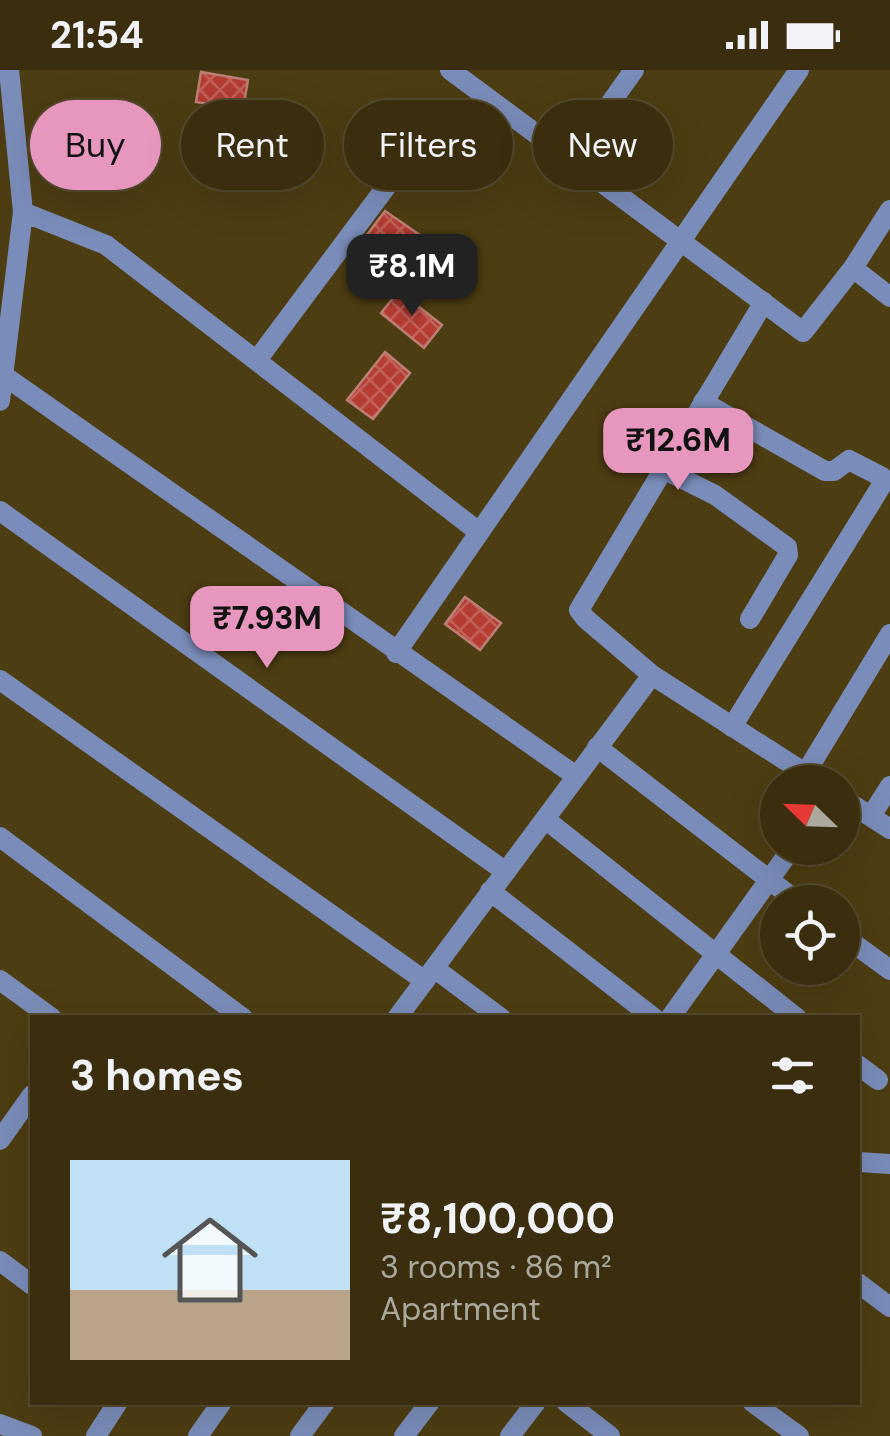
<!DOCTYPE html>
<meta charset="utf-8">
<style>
:root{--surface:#3a2e0e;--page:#453a1c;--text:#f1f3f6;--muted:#aba89e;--line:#544a2e;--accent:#e797bd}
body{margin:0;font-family:"DM Sans",sans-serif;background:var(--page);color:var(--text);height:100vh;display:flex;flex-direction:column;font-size:38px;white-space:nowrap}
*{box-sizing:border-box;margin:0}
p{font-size:32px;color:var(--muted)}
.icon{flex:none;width:55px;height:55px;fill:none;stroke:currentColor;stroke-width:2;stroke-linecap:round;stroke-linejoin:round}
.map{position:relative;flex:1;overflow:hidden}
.panel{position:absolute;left:30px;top:945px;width:830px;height:390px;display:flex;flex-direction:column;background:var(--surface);border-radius:0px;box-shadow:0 10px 40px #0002,0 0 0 2px var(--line)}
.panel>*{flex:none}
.banner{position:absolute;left:30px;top:30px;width:830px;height:90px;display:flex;gap:20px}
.needle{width:65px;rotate:293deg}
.tools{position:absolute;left:760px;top:695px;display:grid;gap:20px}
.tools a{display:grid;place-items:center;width:100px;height:100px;border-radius:50%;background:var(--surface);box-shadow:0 10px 40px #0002,0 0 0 2px var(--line);font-size:50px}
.price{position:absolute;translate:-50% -85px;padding:0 22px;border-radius:20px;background:var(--accent);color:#111;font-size:32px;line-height:65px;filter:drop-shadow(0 2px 5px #0008)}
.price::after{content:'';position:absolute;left:50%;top:60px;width:30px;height:22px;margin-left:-15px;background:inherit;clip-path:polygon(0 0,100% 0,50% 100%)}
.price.current{background:#222;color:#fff}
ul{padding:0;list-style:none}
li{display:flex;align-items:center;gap:30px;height:250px;padding:0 40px}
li+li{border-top:2px solid var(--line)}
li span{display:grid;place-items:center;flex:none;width:280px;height:200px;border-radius:0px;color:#555}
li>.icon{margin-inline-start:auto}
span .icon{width:120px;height:120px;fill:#fffc;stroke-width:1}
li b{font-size:42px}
h2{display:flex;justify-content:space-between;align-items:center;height:120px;padding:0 40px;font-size:42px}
.pill{padding:0 35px;border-radius:45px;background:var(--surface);box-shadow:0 10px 40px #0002,0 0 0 2px var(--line);font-size:35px;line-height:90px}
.pill.current{background:var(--accent);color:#111}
.status{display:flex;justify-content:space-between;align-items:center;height:70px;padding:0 50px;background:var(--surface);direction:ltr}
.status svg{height:28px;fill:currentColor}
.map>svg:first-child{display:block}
.building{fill:url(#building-cross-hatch);stroke:#bc7e75;stroke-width:2.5}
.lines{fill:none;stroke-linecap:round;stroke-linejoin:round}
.street{stroke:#7a8cb9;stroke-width:20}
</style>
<div class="status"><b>21:54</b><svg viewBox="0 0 49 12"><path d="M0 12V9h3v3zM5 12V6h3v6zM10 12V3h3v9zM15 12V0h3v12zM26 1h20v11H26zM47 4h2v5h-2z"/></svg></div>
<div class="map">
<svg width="890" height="1366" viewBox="0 0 890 1366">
<defs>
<pattern id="building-cross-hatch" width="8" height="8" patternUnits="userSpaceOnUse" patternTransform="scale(2.5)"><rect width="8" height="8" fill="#b43c33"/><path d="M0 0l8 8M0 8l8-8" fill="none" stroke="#c26158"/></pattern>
</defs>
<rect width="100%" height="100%" fill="#4d3d12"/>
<path class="building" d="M201,2L248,10L243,39L196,32Z
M244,59L246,94L222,95V89L208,90L207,74H193L192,62Z
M385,141L436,176L417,201L367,165Z
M399,221L442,255L424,278L381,243Z
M385,282L410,303L373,349L347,330Z
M465,527L501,553L480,580L445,554Z"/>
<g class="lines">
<path class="street" d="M450,0L803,262L853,198L890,227
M570,90L634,0
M23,142L106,175L479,462
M853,198L890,140
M257,290L386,117
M3,305L576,706
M0,331L23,142L9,0
M703,332L825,401H834L849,390L882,407L883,413L872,431L732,657
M663,399L715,425L787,477L788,485L750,549
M0,441L506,802
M396,583L799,0
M652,605L586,549L579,540L764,232
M0,610L425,911
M597,677L798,832
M805,704L890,564
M842,728L890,759
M871,746L890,716
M545,749L797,948
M0,767L243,948
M490,821L654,948
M842,865L890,900
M434,898L501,948
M0,910L52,948
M397,948L652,605L819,712
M670,948L792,778
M858,995L878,1010
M0,1070L32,1025
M858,1092L890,1094
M0,1191L32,1215
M858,1213L890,1237
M566,1332L610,1366
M752,1332L799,1366
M0,1354L32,1366
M96,1366L118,1332
M198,1366L222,1332
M300,1366L325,1332
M404,1366L430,1332
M510,1366L536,1332"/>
</g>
</svg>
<div class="tools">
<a><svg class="needle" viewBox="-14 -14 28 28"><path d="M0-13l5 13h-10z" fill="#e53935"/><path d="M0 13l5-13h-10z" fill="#aba89e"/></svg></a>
<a><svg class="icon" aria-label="locate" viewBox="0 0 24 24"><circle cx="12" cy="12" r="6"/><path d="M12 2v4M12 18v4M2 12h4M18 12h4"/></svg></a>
</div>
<b class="price current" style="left:412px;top:249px">₹8.1M</b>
<b class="price" style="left:678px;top:423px">₹12.6M</b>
<b class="price" style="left:267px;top:601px">₹7.93M</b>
<div class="banner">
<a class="pill current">Buy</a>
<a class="pill">Rent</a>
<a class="pill">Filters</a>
<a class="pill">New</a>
</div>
<section class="panel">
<h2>3 homes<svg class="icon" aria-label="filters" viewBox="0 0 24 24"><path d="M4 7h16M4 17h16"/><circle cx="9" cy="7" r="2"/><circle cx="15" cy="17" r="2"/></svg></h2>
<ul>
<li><span style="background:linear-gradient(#bfe0f5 65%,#b9a48a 0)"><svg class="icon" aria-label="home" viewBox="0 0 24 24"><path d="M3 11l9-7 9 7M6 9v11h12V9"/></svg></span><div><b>₹8,100,000</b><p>3 rooms · 86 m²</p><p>Apartment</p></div></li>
</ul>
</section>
</div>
